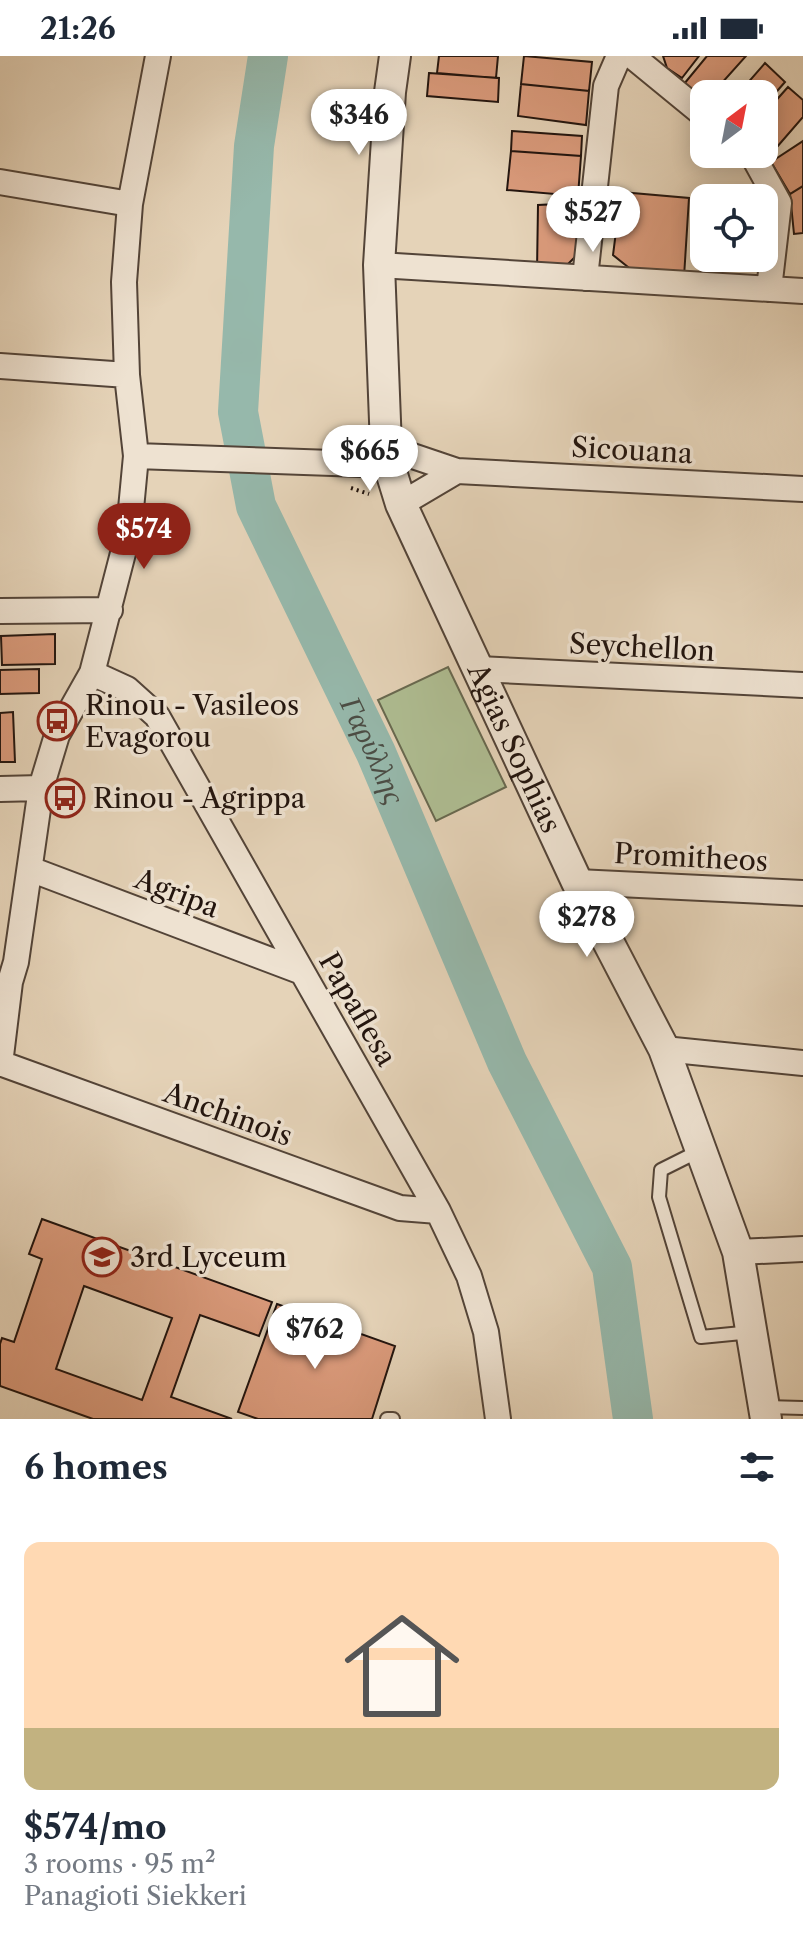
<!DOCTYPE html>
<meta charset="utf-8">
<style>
:root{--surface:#fff;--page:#f2f2f3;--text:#1f2937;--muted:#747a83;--line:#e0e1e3;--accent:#8f2418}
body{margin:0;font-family:"Libre Caslon Text",serif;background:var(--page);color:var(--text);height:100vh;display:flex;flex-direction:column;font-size:30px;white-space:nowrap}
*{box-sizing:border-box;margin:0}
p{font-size:26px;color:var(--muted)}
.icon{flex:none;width:44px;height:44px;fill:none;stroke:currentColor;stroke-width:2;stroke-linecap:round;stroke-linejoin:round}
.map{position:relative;height:1363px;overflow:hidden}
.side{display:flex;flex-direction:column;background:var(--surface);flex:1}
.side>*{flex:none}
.needle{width:52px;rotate:32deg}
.fabs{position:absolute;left:690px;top:24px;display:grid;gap:16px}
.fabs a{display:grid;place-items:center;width:88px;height:88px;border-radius:16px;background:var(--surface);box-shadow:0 4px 20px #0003;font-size:40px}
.price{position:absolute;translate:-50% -68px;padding:0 18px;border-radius:28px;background:#fff;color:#222;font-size:26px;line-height:52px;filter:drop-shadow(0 2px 4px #0008)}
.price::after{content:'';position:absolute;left:50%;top:48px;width:24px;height:18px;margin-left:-12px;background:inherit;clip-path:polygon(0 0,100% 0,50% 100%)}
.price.current{background:var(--accent);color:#fff}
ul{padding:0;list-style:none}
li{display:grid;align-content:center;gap:16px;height:424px;padding:0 24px}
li+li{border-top:2px solid var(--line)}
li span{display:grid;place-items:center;height:248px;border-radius:16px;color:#555}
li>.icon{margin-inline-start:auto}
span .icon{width:144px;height:144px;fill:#fffc;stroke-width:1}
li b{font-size:34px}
h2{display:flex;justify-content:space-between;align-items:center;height:96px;padding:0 24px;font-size:34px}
.status{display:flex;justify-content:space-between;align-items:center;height:56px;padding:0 40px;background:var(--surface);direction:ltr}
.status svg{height:22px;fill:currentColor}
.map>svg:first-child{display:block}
.green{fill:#afbe93;stroke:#686950;stroke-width:2}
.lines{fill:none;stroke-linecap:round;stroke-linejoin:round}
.river{stroke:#96b8ab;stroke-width:40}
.building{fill:#da9a7b;stroke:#22140e;stroke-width:2;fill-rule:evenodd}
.service-casing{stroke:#534438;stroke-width:16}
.minor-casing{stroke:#534438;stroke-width:28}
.tertiary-casing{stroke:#534438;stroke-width:34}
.path{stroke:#22140e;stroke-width:4;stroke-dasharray:2 4;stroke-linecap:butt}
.service{stroke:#eee2d1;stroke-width:12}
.minor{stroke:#eee2d1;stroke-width:24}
.tertiary{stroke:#eee2d1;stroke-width:30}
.labels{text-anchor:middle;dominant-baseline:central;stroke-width:7;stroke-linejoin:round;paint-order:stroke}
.street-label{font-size:28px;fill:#22140e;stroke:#eee2d1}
.poi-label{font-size:28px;fill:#22140e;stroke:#eee2d1;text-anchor:start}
.water-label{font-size:30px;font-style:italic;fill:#4b4d45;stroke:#eee2d1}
</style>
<div class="status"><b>21:26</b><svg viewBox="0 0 49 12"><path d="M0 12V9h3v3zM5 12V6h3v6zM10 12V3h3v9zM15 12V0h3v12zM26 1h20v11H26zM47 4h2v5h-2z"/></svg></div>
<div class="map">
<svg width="803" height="1363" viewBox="0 0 803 1363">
<rect width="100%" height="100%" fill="#e5d3b8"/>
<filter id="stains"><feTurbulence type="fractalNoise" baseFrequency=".0025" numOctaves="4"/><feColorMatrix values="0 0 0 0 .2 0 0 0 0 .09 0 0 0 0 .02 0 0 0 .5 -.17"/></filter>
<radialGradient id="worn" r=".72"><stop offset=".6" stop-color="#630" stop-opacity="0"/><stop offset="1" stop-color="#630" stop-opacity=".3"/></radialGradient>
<path class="green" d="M448,611L506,731L436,765L378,644Z"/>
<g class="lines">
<path class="river" id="s1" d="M268,0L254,90L238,356L256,450L376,697L507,1006L612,1211L633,1363"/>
</g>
<path class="building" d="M439,0H498L496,22L437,17Z
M524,0L592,6L589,35L521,28Z
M663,0H699L682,22L667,12Z
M707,0H746L712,38H704V47L684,28Z
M765,7L785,26L764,50V38H738Z
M429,17L499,22L498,46L427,40Z
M521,28L589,35L586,69L518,60Z
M788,31L803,44V61L770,99L764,94V58Z
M512,75L582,80L581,100L511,95Z
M803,85V130L790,138L771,106Z
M511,95L581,100L578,140L507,134Z
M803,130V177L794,178L790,138Z
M621,136L689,142L684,221L633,215L613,199Z
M579,147L577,199L560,216L537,215L538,149Z
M55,578V608L2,609L1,580Z
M39,613V637L0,638V614Z
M13,656L15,706H0V657Z
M42,1163L272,1246L259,1280L200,1259L171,1341L232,1363H93L0,1330V1288L2,1282L14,1286L42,1203L29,1198ZM84,1230L172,1262L142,1344L56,1313Z
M277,1248L395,1290L372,1363H258L238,1356Z"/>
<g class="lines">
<defs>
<path id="service" d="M701,1094L661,1114L659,1141L701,1281L752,1276
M765,1351L803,1352
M387,1363H393"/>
<path id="minor" d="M632,0L704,59
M752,98L779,147L769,233
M0,126L130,148
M379,209L803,235
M585,222L606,30L619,0
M0,310L127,319
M386,391L457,415L803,433
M136,400L389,409
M401,448L457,415
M0,555L110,554
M478,613L803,629
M92,617L127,633L157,660L438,1155L469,1220L486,1276L498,1363
M0,733L41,732
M30,813L302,916
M577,826L803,837
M664,993L803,1007
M0,1007L400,1152L438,1155
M0,1008L10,926L16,906L41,732L57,679L92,617L129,474L136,400L127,319L124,226L130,148L158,0
M738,1196L803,1193"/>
<g id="tertiary">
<path id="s2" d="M395,0L390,36L379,209L386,391L389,409L401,448L577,826L664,993L738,1196L766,1363"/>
</g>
</defs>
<use href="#service" class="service-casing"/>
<use href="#minor" class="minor-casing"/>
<use href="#tertiary" class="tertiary-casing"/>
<path class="path" d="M351,432L369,438"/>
<use href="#service" class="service"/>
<use href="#minor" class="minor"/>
<use href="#tertiary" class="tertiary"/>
</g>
<defs>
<symbol id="bus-ring" viewBox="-11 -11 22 22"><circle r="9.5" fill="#eee2d1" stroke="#8f2418" stroke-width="1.5"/><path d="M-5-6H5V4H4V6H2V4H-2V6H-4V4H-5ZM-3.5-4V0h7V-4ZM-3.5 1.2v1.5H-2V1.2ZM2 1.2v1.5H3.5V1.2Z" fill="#8f2418"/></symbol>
<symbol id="school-ring" viewBox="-11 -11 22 22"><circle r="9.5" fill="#eee2d1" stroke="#8f2418" stroke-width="1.5"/><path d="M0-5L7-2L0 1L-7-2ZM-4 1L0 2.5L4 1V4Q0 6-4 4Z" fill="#8f2418"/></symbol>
</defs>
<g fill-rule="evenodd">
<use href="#bus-ring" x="35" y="643" width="44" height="44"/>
<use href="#bus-ring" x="43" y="720" width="44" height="44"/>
<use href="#school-ring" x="80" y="1179" width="44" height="44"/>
</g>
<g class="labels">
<g class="street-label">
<text transform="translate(632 394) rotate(3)">Sicouana</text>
<text transform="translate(642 591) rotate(3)">Seychellon</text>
<text stroke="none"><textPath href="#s2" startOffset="720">Agias Sophias</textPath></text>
<text transform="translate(691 801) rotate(3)">Promitheos</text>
<text transform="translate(177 837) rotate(21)">Agripa</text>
<text transform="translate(358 953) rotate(60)">Papaflesa</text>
<text transform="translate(228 1058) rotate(20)">Anchinois</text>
</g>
<g class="poi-label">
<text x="85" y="649">Rinou - Vasileos<tspan x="85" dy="32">Evagorou</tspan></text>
<text x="93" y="742">Rinou - Agrippa</text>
<text x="130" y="1201">3rd Lyceum</text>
</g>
<g class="water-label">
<text stroke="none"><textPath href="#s1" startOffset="724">Γαρύλλης</textPath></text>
</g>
</g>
<rect width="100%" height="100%" filter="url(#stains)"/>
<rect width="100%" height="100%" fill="url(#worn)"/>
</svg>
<div class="fabs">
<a><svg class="needle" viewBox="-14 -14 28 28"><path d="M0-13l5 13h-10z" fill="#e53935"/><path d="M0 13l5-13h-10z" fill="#747a83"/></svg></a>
<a><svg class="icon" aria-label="locate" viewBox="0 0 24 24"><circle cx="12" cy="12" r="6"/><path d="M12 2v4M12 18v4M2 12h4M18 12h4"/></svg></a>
</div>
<b class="price" style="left:359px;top:101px">$346</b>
<b class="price" style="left:593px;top:198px">$527</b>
<b class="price" style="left:370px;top:437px">$665</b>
<b class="price current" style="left:144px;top:515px">$574</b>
<b class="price" style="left:587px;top:903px">$278</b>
<b class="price" style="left:315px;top:1315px">$762</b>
</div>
<section class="side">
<h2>6 homes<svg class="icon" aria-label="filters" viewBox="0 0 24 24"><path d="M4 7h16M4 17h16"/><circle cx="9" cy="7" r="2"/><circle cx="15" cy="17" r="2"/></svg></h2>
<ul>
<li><span style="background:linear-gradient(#ffd9b3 75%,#c2b280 0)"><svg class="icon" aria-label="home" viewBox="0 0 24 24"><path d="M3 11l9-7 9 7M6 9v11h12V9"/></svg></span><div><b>$574/mo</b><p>3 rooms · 95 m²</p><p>Panagioti Siekkeri</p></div></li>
</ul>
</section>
